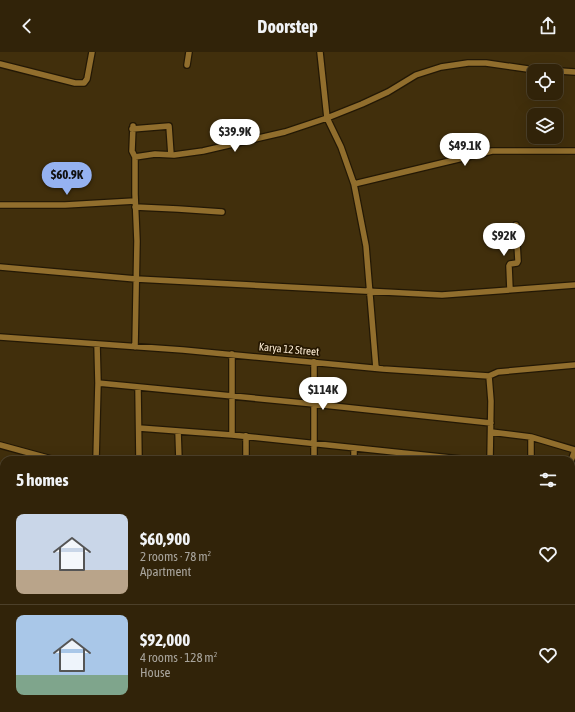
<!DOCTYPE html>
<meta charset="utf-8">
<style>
:root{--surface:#312309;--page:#392b12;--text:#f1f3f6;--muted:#a8a49c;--line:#4c402a;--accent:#95b2f1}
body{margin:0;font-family:"Asap Condensed",sans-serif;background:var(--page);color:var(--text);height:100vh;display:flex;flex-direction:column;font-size:15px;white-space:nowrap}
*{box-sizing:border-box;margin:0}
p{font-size:13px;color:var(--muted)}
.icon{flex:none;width:22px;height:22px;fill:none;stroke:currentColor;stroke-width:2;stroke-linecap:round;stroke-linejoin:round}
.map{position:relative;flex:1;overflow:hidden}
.side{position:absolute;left:0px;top:404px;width:575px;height:256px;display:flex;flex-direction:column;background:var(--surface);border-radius:12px 12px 0 0;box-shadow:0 4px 16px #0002,0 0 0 1px var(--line)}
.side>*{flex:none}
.fabs{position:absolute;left:527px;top:12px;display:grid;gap:8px}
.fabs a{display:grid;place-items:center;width:36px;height:36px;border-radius:8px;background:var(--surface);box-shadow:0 4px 16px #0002,0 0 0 1px var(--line);font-size:20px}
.price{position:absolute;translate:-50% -34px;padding:0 9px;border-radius:14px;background:#fff;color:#222;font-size:13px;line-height:26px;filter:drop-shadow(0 1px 2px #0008)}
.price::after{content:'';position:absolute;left:50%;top:24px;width:12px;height:9px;margin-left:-6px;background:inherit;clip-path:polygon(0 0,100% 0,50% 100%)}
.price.current{background:var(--accent);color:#111}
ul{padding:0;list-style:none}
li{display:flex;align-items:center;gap:12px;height:100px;padding:0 16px}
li+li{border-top:1px solid var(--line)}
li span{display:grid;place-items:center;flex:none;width:112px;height:80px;border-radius:8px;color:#555}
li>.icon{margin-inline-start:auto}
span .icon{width:48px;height:48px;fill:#fffc;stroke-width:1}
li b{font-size:17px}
h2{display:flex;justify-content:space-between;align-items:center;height:48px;padding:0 16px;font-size:17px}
header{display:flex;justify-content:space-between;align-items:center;height:52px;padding:0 16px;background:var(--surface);font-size:18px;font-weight:700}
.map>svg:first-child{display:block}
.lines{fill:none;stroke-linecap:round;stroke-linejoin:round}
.street-casing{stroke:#231805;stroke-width:8}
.street{stroke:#916e2d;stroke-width:5.5}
.labels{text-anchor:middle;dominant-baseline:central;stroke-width:3.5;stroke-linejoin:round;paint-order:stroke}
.street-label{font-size:11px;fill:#fcecd3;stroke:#251700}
</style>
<header><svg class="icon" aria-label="back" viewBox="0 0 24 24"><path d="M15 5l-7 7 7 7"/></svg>Doorstep<svg class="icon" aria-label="share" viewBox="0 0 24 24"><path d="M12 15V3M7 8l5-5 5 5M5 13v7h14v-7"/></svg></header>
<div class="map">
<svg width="575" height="660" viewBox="0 0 575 660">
<rect width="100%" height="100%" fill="#412f0c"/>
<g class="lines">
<defs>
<path id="street" d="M320,0L327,66L341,95L354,132L366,194L376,316
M0,12L75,31H84L87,27L92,0
M187,13L189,0
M133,74L132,99L135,105V142L137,189L135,295
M132,77L169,74L171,103
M135,105L155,102L174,103L203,99L285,80L327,66L362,52L388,40L416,23L441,15L468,11H486L528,17L575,20
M354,132L492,99H575
M0,153H65L135,149
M135,155L178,157L222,160
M0,215L136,227L442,243L575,233
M510,238L509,214L510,212L517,211L518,209L516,173
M0,285L183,298L383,317L489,324L498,320L575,313
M232,302V383
M489,324L491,349L490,408
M98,331L314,352L491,371
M138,336L139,408
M139,376L232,383L470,408
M178,379L179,408
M491,380L531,385L575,398
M0,393L55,408
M354,396V408
M394,400V408
M96,408L98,331L97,292
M246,408V384
M314,408V310
M531,408V385
M571,409L575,398
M571,517L575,518
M571,557L575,547
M571,617L575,619
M235,656V660
M275,656V660
M0,657L4,660
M44,660L45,656
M90,660L91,656
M165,660L166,656
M315,660V656
M353,660V656
M394,660V656
M434,660V656
M473,660V656
M512,660L513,656"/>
</defs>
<use href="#street" class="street-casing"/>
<use href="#street" class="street"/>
</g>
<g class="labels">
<g class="street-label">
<text transform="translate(289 297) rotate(5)">Karya 12 Street</text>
</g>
</g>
</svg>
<div class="fabs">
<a><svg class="icon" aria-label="locate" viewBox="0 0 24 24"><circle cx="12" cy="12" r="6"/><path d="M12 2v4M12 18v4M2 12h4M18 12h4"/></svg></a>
<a><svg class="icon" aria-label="layers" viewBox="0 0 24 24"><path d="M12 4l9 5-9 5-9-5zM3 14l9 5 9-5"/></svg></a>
</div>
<b class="price" style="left:235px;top:101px">$39.9K</b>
<b class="price" style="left:465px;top:115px">$49.1K</b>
<b class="price current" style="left:67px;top:144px">$60.9K</b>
<b class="price" style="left:504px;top:205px">$92K</b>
<b class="price" style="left:323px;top:359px">$114K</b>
<section class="side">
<h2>5 homes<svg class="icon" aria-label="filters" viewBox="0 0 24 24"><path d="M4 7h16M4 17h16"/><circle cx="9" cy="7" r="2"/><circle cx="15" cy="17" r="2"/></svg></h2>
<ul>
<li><span style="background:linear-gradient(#c9d6e8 70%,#b9a48a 0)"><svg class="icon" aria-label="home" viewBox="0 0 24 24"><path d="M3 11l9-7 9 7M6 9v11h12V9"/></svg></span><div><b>$60,900</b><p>2 rooms · 78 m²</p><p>Apartment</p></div><svg class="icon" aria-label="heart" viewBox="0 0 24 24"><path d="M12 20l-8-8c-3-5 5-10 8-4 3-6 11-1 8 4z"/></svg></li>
<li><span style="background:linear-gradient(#a9c7e8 75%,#7fa58c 0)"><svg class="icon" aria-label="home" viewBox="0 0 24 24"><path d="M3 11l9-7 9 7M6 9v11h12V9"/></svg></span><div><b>$92,000</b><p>4 rooms · 128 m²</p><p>House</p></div><svg class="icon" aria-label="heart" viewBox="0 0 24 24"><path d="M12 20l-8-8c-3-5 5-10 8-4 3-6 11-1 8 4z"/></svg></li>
</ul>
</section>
</div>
